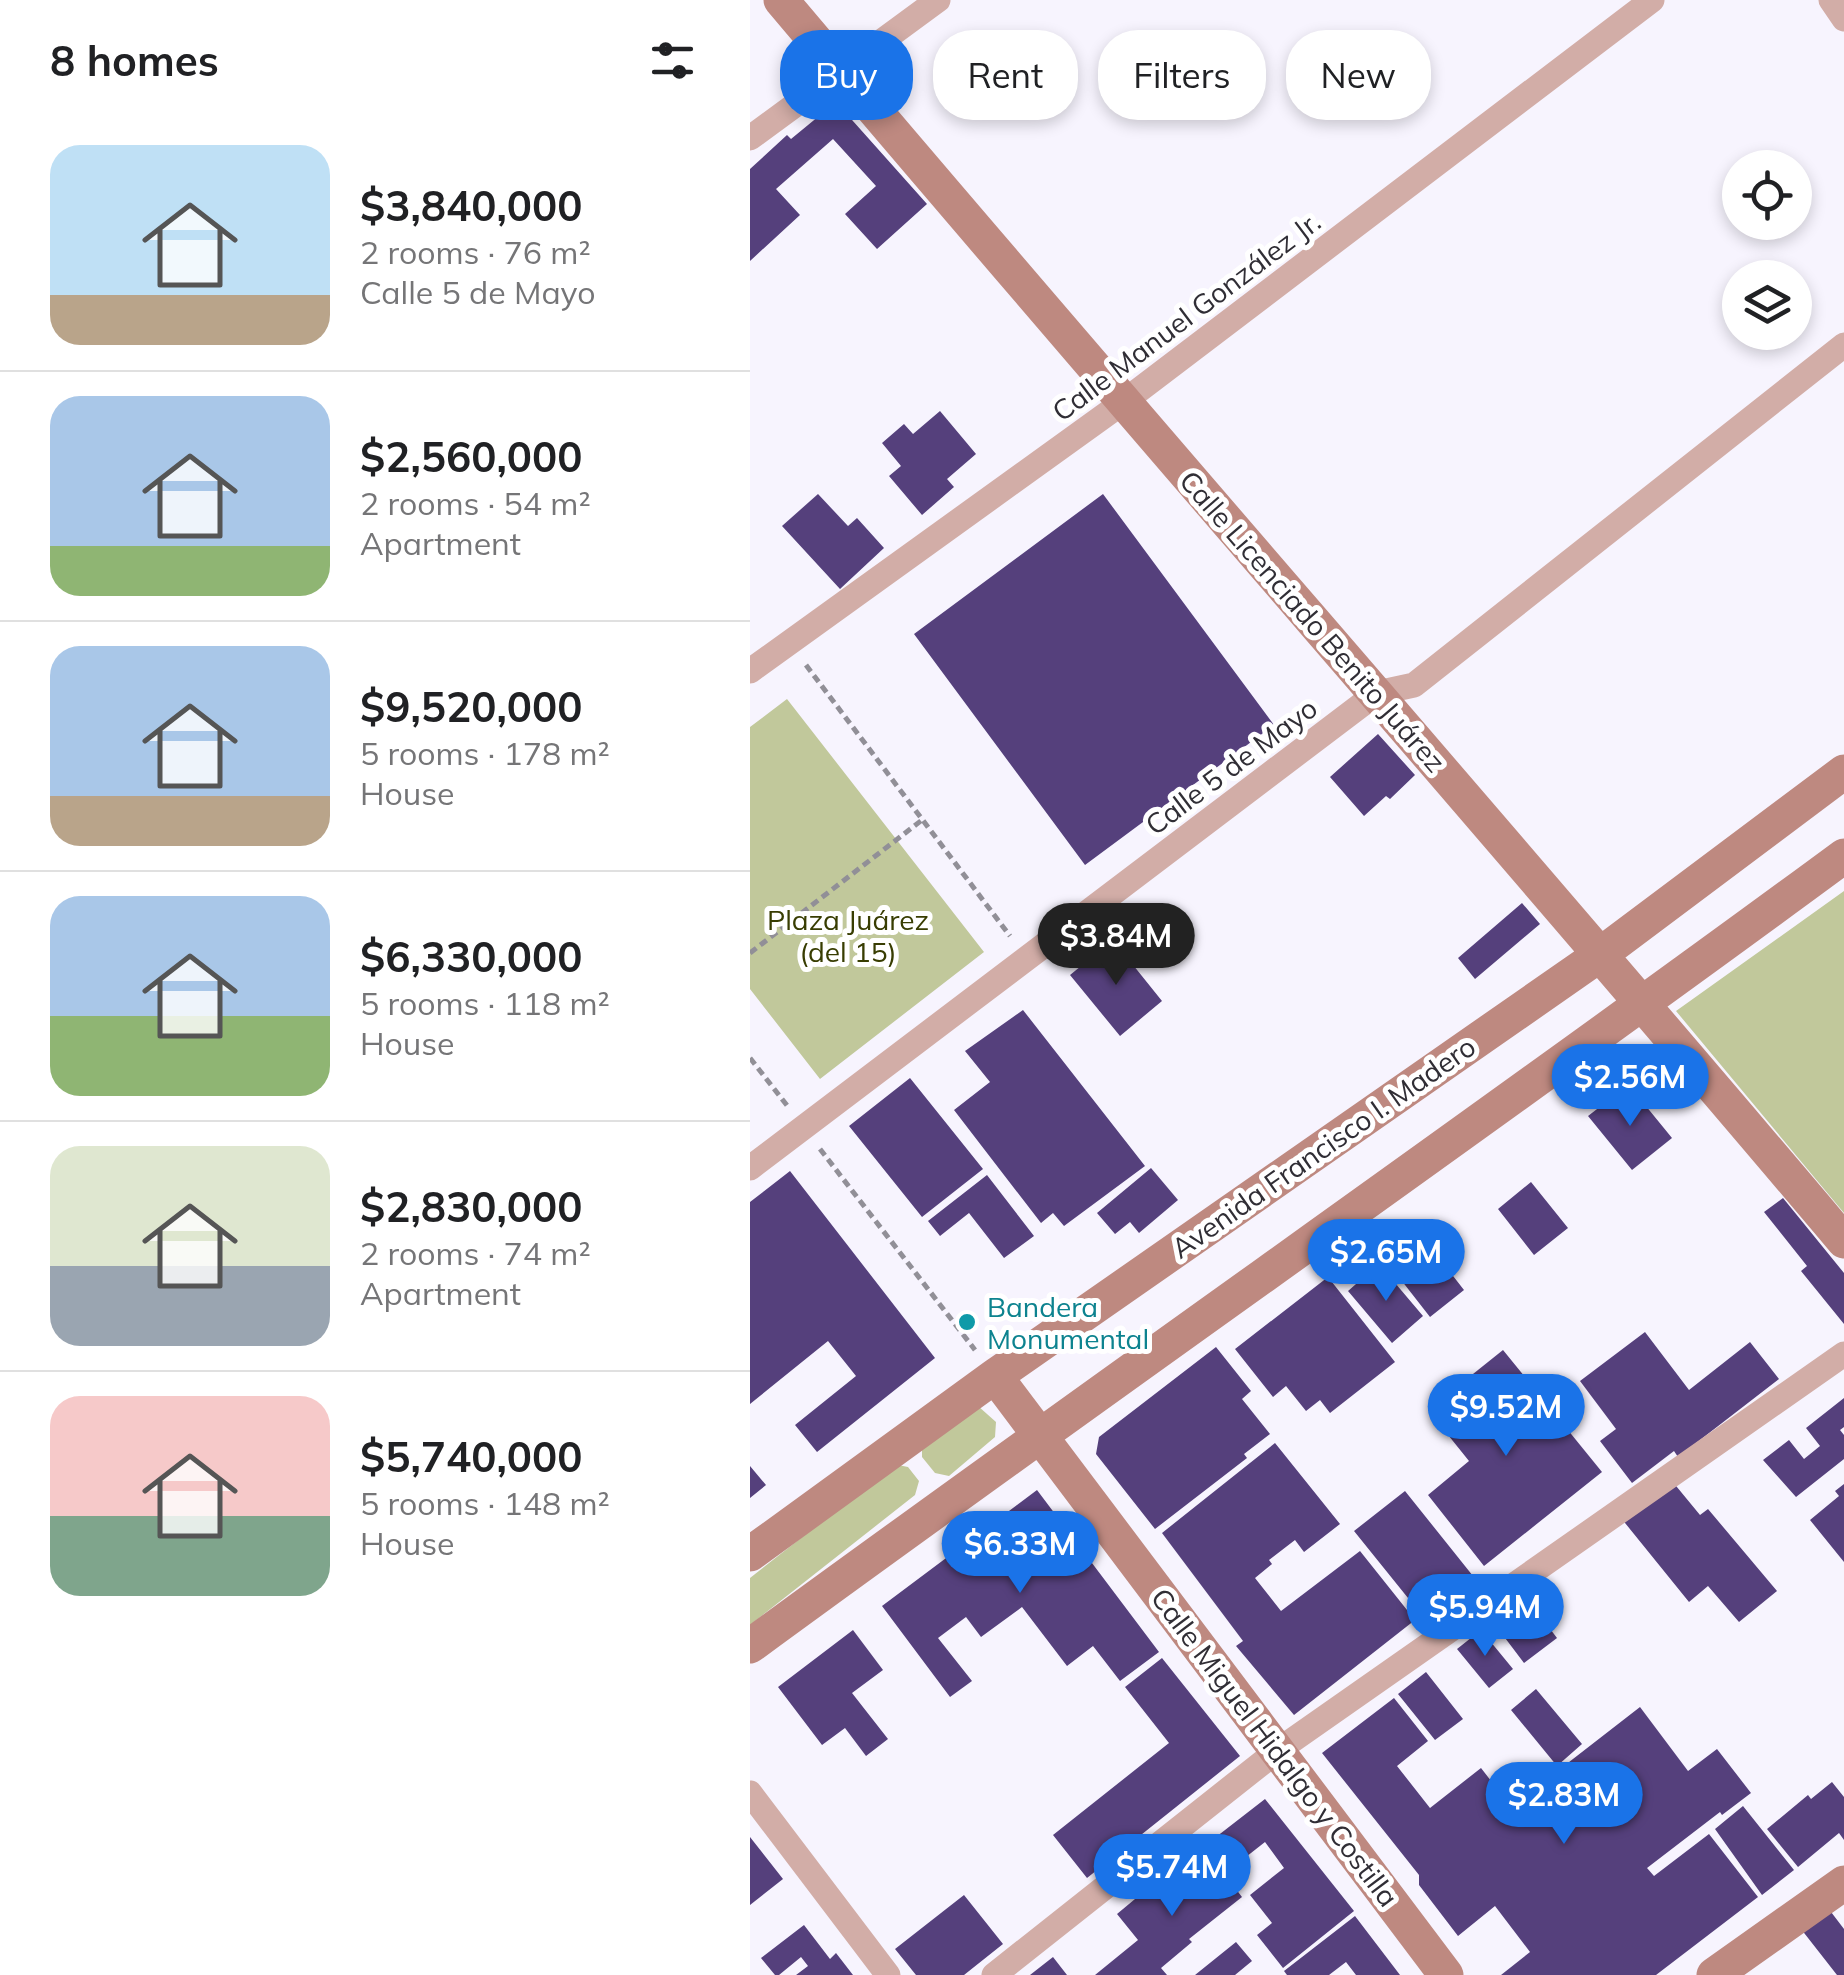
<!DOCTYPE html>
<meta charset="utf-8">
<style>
:root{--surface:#fff;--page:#f6f6f6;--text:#202124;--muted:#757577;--line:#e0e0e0;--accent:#1a73e8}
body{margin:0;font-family:Mulish,sans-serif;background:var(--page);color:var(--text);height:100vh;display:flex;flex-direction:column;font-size:38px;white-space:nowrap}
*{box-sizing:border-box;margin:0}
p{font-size:32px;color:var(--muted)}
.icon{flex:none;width:55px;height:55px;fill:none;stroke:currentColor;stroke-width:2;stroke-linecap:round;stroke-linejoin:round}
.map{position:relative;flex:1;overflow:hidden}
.drawer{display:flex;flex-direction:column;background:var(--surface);width:750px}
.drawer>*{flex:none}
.top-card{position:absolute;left:30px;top:30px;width:912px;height:90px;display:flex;gap:20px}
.buttons{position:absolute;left:972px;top:150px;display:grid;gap:20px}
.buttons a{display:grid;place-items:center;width:90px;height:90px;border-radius:50%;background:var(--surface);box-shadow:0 5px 15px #0003;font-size:50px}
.price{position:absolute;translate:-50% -85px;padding:0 22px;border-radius:35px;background:var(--accent);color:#fff;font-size:32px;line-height:65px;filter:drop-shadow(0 2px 5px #0008)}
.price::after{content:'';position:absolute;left:50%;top:60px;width:30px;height:22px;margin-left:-15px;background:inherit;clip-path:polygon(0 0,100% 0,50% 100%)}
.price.on{background:#222;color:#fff}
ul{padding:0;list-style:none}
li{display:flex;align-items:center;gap:30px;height:250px;padding:0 50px}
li+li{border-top:2px solid var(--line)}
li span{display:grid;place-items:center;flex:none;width:280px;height:200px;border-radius:30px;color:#555}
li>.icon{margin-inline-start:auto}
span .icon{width:120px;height:120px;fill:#fffc;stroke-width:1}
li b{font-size:42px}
h2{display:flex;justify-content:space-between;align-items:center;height:120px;padding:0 50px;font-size:42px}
.chip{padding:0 35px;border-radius:40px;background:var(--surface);box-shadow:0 5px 15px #0003;font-size:35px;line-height:90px}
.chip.on{background:var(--accent);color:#fff}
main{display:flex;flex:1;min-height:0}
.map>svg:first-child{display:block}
.green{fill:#c1c89b}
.building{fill:#55407c}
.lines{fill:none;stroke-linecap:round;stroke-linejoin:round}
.path{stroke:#918f97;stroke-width:5;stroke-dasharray:8 5;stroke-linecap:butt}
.street{stroke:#d2ada7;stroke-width:25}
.secondary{stroke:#be8980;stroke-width:35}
.culture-dot{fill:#0f9aa8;stroke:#fff;stroke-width:4}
.labels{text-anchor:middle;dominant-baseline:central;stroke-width:10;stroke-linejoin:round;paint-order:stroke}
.street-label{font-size:28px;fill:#302e35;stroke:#fff}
.park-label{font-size:28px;fill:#383d02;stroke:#fff}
.culture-label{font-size:28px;fill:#0d838f;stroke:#fff;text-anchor:start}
</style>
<main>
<section class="drawer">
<h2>8 homes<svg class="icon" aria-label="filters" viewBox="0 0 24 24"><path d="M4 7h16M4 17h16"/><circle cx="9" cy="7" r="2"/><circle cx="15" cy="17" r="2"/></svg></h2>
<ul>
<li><span style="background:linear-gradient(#bfe0f5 75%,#b9a48a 0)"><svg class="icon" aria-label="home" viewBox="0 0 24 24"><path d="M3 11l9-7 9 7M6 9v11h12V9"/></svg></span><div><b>$3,840,000</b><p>2 rooms · 76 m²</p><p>Calle 5 de Mayo</p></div></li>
<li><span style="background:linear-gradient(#a9c7e8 75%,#8fb573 0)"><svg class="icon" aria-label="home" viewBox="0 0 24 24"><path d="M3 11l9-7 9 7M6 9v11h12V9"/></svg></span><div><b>$2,560,000</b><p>2 rooms · 54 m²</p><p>Apartment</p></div></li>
<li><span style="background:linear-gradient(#a9c7e8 75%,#b9a48a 0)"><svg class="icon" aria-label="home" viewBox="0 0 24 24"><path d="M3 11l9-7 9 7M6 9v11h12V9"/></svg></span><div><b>$9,520,000</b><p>5 rooms · 178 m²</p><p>House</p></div></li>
<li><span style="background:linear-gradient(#a9c7e8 60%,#8fb573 0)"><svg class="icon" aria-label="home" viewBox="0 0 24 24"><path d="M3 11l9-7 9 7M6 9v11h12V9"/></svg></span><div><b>$6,330,000</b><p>5 rooms · 118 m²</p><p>House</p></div></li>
<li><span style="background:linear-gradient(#dfe7d0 60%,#9aa5b1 0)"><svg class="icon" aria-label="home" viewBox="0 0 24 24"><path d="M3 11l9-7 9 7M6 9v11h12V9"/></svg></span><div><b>$2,830,000</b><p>2 rooms · 74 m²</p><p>Apartment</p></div></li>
<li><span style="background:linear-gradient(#f6c9c9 60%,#7fa58c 0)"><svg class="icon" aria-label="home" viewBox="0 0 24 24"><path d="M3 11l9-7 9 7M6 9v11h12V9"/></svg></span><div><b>$5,740,000</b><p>5 rooms · 148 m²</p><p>House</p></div></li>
</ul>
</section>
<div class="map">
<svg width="1094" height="1975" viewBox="0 0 1094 1975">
<rect width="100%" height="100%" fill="#f7f4fe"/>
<path class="green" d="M37,699L234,952L70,1079L0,989V727Z
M1094,891V1213L926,1011Z
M228,1406L246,1422L245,1437L199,1476L185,1473L172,1457V1449Z
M148,1465L158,1467L169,1481L165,1495L0,1625V1578L139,1469Z"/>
<path class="building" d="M86,102L177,204L127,249L95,214L126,186L83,139L26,189L50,215L0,261V169L37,135L41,139Z
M190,411L226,454L197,479L204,487L172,515L139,476L151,466L132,443L154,424L163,434Z
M68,494L98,526L107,518L134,548L90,589L32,526Z
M353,494L524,725L335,865L164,634Z
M628,734L665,775L640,799L636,796L614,816L580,777Z
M772,903L790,924L725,979L708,958Z
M363,940L412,1001L370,1036L320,975Z
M273,1010L395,1166L314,1226L303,1213L291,1223L204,1110L240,1082L215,1051Z
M160,1078L233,1169L172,1217L99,1126Z
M864,1096L891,1100L922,1138L882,1170L838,1116Z
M401,1168L428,1200L389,1233L380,1222L365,1234L347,1213Z
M40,1171L185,1358L67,1452L45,1425L106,1376L78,1341L0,1404V1202Z
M237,1175L284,1236L254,1258L219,1213L190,1236L178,1221Z
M781,1182L818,1228L784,1255L748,1209Z
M1033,1198L1094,1273V1324L1051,1271L1057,1266L1014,1212Z
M682,1249L714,1290L680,1317L648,1276Z
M629,1264L673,1316L642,1343L598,1291Z
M578,1277L645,1362L580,1413L570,1400L556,1411L536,1386L523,1397L485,1349Z
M895,1332L939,1390L1000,1342L1029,1379L928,1457L924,1451L882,1483L850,1441L866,1429L830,1381Z
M466,1347L501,1391L492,1399L520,1434L494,1454L497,1458L405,1529L346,1454L349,1437Z
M753,1350L852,1472L734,1566L678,1495L719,1461L678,1410Z
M1094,1398V1427L1090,1430L1094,1435V1459L1046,1497L1013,1460L1039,1440L1054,1459L1070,1446L1056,1428Z
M525,1443L590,1524L554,1552L545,1540L519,1560L522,1564L505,1578L531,1611L610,1551L665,1620L544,1715L486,1646L493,1641L412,1533Z
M0,1466L16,1485L0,1498Z
M922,1481L950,1515L958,1509L1027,1591L989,1622L958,1586L939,1602L871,1518Z
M1094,1484V1562L1060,1520L1089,1496L1085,1491Z
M287,1490L409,1652L370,1681L343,1646L317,1666L272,1607L231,1637L216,1617L188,1638L222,1681L200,1697L132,1606Z
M655,1491L723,1576L699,1596L685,1578L658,1598L604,1531Z
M776,1597L807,1638L774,1663L743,1622Z
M103,1630L133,1670L102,1693L138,1739L116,1756L95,1728L72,1745L28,1687Z
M731,1630L763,1669L739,1688L707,1649Z
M412,1658L490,1756L337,1878L303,1835L419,1743L375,1687Z
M676,1672L713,1719L685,1740L648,1694Z
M786,1689L832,1744L807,1766L761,1710Z
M644,1698L678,1741L647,1766L680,1808L731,1768L759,1804L762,1801L765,1804L890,1707L938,1771L967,1749L1001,1793L972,1815L970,1812L897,1868L904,1876L959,1834L1008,1897L906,1975H751L780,1952L745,1906L708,1936L669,1885V1875L572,1753Z
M1082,1782L1094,1797V1840L1089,1833L1048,1867L1017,1829L1058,1795L1061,1799Z
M515,1799L604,1911L533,1968L507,1935L522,1923L500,1895L534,1868L515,1842L487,1864L466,1837Z
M993,1806L1044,1870L1012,1895L965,1829Z
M0,1837L33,1879L0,1905Z
M459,1854L492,1897L439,1939L442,1942L411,1968L417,1975H345L388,1940L367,1914L397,1889L404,1897Z
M214,1895L253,1944L214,1975H166L145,1949Z
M1078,1908L1094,1929V1975H1087L1051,1929Z
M605,1916L650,1975H606L596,1962L579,1975H537L534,1971Z
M54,1925L80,1959L86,1953L103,1975H46L58,1966L51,1957L29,1975H25L11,1958Z
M486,1942L502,1961L485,1975H445Z
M303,1957L317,1975H280Z"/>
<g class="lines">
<path class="path" d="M56,665L260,936
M0,953L172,820
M0,1058L39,1108
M70,1149L225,1350"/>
<path class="street" d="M1081,0L1094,19
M0,138L188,0
M0,671L372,403L902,0
M0,1168L627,693L664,685L1094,345
M0,1793L138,1975
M244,1975L527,1751L1094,1354"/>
<path class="secondary" d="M31,0C382,416 743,825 1094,1241
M245,1376L696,1975
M0,1554L245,1376L851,954L1094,772
M0,1646C363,1380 732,1123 1094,856
M964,1975L1094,1883"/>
</g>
<circle class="culture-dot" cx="217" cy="1322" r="10"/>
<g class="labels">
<g class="street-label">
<text transform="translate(436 316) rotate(-37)">Calle Manuel González Jr.</text>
<text transform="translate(563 621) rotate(49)">Calle Licenciado Benito Juárez</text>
<text transform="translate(481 766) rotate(-37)">Calle 5 de Mayo</text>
<text transform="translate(573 1147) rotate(-35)">Avenida Francisco I. Madero</text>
<text transform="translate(525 1747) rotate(53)">Calle Miguel Hidalgo y Costilla</text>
</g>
<g class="park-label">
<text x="98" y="919">Plaza Juárez<tspan x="98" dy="32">(del 15)</tspan></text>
</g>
<g class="culture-label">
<text x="237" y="1306">Bandera<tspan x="237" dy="32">Monumental</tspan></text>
</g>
</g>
</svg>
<div class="buttons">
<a><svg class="icon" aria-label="locate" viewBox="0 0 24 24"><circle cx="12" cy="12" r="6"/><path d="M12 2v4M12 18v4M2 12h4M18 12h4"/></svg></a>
<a><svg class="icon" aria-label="layers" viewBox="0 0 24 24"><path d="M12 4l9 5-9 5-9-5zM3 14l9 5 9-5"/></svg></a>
</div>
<b class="price on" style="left:366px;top:988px">$3.84M</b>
<b class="price" style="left:880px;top:1129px">$2.56M</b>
<b class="price" style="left:636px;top:1304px">$2.65M</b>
<b class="price" style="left:756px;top:1459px">$9.52M</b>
<b class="price" style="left:270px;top:1596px">$6.33M</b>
<b class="price" style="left:735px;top:1659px">$5.94M</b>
<b class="price" style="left:814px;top:1847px">$2.83M</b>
<b class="price" style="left:422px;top:1919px">$5.74M</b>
<div class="top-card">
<a class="chip on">Buy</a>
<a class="chip">Rent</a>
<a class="chip">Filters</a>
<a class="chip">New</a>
</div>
</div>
</main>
